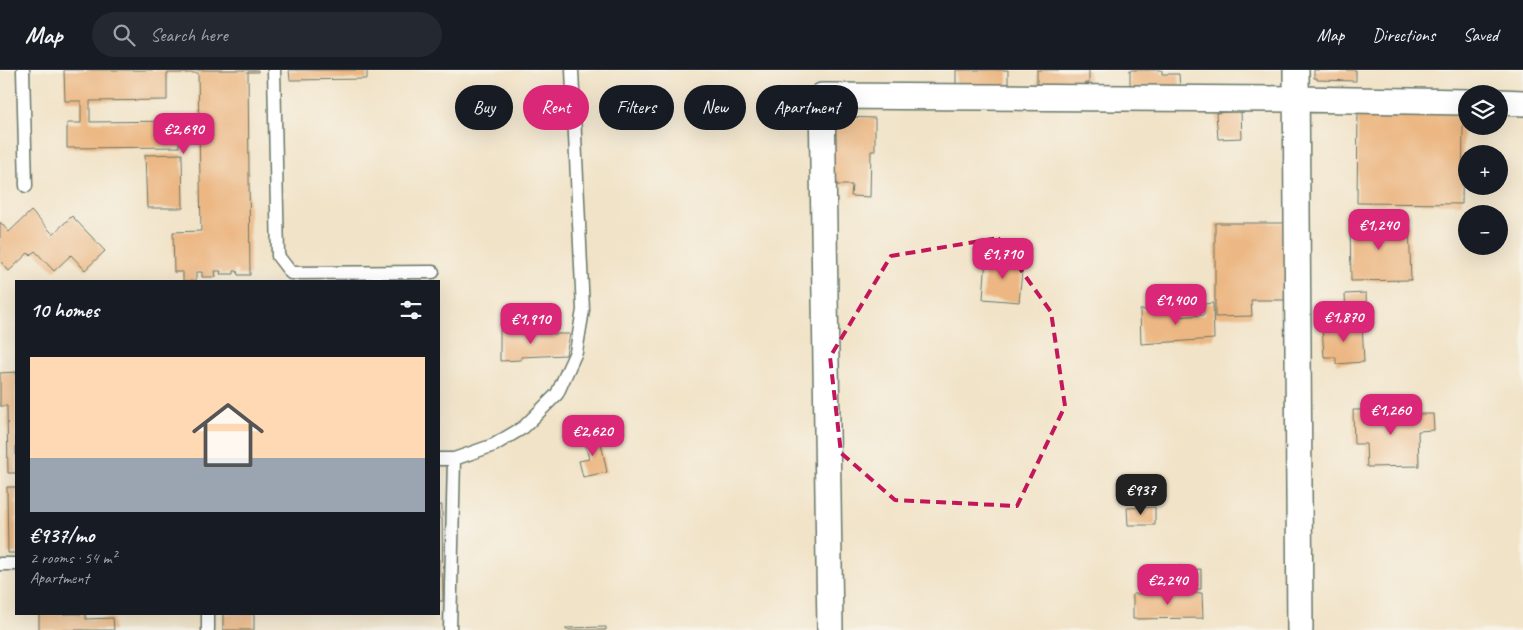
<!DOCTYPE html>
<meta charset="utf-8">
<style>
:root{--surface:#171b24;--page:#242831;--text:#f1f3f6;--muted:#9ea1a6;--line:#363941;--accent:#db2777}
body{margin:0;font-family:Caveat,sans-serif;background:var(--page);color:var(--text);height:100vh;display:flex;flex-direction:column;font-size:19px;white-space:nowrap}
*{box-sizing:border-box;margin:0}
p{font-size:16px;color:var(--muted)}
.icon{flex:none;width:28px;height:28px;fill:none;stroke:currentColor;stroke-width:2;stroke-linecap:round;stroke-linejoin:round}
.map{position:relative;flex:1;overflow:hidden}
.drawer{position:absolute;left:15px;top:210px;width:425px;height:335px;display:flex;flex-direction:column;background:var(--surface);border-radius:0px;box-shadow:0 5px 20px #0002}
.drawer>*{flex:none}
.hud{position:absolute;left:455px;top:15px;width:475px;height:45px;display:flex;gap:10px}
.tools{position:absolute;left:1458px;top:15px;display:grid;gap:10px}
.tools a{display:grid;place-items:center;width:50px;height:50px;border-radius:50%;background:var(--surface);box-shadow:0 5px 20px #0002;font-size:25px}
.price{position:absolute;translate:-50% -42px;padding:0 11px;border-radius:10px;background:var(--accent);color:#fff;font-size:16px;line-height:32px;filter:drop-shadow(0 1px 2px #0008)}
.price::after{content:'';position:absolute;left:50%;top:30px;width:15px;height:11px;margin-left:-8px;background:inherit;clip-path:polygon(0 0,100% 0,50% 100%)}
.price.on{background:#222;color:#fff}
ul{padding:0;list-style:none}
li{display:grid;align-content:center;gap:10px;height:265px;padding:0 15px}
li span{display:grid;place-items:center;height:155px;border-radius:0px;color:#555}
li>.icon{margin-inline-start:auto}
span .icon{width:90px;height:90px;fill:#fffc;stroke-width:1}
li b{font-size:21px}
h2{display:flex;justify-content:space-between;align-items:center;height:60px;padding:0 15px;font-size:21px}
.pill{padding:0 18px;border-radius:22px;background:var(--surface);box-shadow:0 5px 20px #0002;font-size:18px;line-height:45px}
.pill.on{background:var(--accent);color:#fff}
header{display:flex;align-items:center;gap:30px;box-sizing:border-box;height:70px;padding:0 25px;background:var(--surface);border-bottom:1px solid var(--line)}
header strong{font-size:24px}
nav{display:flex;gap:28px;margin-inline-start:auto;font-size:18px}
.search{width:350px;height:45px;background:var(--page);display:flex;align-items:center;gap:12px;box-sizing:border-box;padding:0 18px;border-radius:28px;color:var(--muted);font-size:19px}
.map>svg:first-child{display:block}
.building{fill:#ecb783}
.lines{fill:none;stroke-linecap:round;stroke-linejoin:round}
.service-casing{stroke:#687768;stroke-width:15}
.minor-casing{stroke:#687768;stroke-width:28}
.service{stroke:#fff;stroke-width:12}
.minor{stroke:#fff;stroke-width:25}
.marked{fill:none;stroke:#c2185b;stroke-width:4;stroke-dasharray:10 6;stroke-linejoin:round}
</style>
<header>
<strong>Map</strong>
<div class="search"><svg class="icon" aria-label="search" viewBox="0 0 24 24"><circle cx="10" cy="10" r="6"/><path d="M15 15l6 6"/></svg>Search here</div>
<nav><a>Map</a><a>Directions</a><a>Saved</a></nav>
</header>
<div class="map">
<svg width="1523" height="560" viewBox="0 0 1523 560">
<rect width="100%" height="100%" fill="#f7f3e8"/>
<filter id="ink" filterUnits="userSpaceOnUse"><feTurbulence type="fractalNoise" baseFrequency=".02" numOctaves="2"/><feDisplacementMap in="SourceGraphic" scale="10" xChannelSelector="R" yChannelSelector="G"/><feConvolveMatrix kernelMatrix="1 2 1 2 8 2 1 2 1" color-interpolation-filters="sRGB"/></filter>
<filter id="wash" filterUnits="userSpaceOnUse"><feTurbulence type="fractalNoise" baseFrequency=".0096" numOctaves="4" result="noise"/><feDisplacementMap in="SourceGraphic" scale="20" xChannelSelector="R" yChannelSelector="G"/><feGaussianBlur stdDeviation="1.12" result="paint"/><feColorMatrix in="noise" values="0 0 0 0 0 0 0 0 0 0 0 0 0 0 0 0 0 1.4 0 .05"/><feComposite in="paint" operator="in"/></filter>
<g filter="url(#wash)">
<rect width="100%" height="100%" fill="#f1e3c8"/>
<g id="blocks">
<path class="building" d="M64,0H258V2H248L250,205H238L237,201H234V204H220L221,201H215L216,207H202V202H196V211H183V202H174L173,162L201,161L198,3H167V30L90,31V52L179,51V77L67,78V53H81V31H65Z
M289,0H367V9L290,10Z
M956,0H1008V26L956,27Z
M1037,0H1089V13H1085V15L1037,19Z
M1130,0H1162V4H1179L1180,20L1130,27Z
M1314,0H1356V11L1317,10V8H1314Z
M1358,39L1466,40V55H1463L1462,134L1357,133Z
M1241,41L1242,68L1218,69L1216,43Z
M833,46H842V47L875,48V81H871L870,127L851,126L852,115H832Z
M182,84L183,138H147L145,85Z
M31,141L53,164L72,146L105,181L85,200L71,185L54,201L35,181L30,185L28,183L9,201L0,191V152L9,162Z
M1350,148H1384V154H1409L1411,210L1351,211Z
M1215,153H1289V230H1251L1252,246L1215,247Z
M986,188L1023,191L1019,232L983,229Z
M1366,223L1367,245L1346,246L1345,224Z
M1213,233L1214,269L1141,274L1140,240L1176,239V247L1204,245V234Z
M1362,253L1364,292L1336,294V287H1324L1322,255Z
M500,260H520V264L553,263V264H570L566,285L521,287V290L500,291Z
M16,302V403H8L7,336H0V303Z
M1417,339V344H1433L1434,360L1418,361L1419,396L1367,397L1366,374H1354L1353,340Z
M599,363L607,402L583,407L579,391L589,389L583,366Z
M7,417H16V483H8Z
M439,435H442L443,531H439Z
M1155,437V455H1128L1127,438Z
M1182,498H1188V500L1201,499V519L1182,520Z
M1202,523L1203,548L1133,549V524Z
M39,544H85L86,549L113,548L114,560H39Z
M223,544H254V560H223Z
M606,557V560H566V558Z"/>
</g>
</g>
<g filter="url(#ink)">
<use href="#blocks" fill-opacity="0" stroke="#687768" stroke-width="1"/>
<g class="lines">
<defs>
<path id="service" d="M23,0L26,116
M274,0L278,186L291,203L433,202
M439,389H454L494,375L524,357L557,324L576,282L583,240L572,0
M0,494H16
M208,544V560
M450,560L454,389"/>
<path id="minor" d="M1296,0L1300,560
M1499,32L1523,33
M830,560L822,26L1296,29L1466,32"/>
</defs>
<use href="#service" class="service-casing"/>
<use href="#minor" class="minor-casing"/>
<use href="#service" class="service"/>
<use href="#minor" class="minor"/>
</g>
</g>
<path class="marked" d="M998,168L1051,242L1065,336L1017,436L895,430L841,383L830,287L891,186Z"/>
</svg>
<div class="tools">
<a><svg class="icon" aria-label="layers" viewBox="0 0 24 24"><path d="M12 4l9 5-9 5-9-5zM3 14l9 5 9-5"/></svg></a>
<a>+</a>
<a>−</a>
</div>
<b class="price" style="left:184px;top:85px">€2,690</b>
<b class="price" style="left:1379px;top:181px">€1,240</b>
<b class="price" style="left:1003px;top:210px">€1,710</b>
<b class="price" style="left:1176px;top:256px">€1,400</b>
<b class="price" style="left:1344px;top:273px">€1,870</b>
<b class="price" style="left:531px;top:275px">€1,910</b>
<b class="price" style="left:1391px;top:366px">€1,260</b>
<b class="price" style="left:593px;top:387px">€2,620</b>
<b class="price on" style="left:1141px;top:446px">€937</b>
<b class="price" style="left:1168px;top:536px">€2,240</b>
<div class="hud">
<a class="pill">Buy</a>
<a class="pill on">Rent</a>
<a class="pill">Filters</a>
<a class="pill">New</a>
<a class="pill">Apartment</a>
</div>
<section class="drawer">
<h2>10 homes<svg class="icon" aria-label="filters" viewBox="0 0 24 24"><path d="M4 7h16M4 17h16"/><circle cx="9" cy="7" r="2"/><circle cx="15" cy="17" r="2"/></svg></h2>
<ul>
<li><span style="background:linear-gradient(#ffd9b3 65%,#9aa5b1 0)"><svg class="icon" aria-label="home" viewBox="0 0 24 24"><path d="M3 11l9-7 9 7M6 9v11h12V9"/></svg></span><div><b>€937/mo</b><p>2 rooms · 54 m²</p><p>Apartment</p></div></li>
</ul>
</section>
</div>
